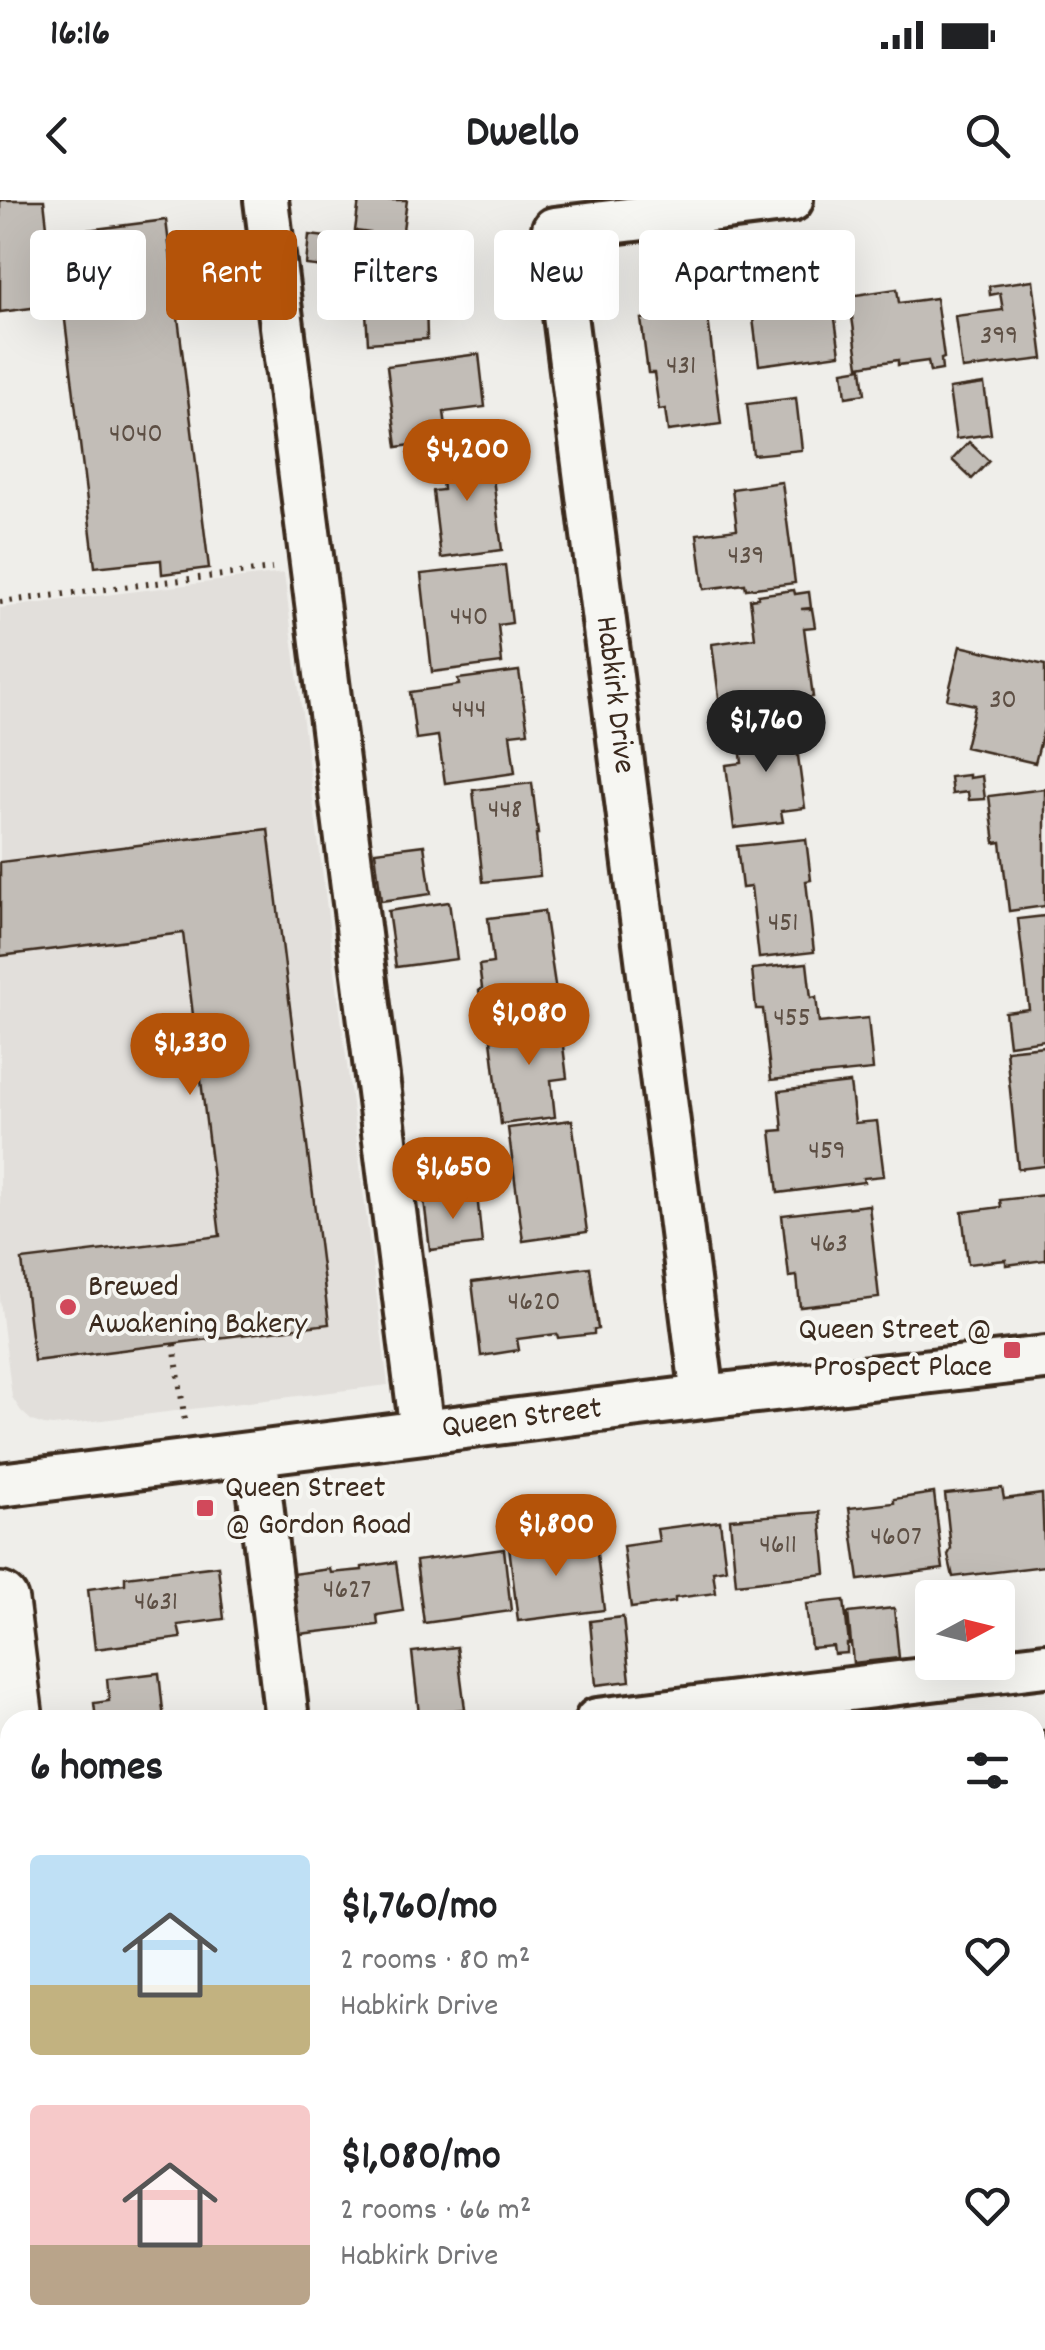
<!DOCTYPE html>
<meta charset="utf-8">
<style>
:root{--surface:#fff;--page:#f2f2f2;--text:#202124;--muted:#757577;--accent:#b45309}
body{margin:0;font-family:Dekko,sans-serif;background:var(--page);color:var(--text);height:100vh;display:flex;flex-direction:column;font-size:38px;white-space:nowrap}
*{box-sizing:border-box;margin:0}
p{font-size:32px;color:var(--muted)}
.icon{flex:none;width:55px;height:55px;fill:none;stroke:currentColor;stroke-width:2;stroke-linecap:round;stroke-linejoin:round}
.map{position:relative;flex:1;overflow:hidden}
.details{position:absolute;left:0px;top:1510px;width:1045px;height:640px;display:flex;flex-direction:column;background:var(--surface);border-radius:30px 30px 0 0;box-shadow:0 10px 40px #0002}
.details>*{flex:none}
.top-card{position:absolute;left:30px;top:30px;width:985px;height:90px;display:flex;gap:20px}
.needle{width:65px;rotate:83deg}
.buttons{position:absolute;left:915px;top:1380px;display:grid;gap:20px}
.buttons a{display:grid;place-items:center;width:100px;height:100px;border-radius:10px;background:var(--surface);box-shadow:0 10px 40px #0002;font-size:50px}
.price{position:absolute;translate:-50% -85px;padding:0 22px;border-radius:35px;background:var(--accent);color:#fff;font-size:32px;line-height:65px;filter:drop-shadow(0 2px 5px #0008)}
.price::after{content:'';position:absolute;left:50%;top:60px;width:30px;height:22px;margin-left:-15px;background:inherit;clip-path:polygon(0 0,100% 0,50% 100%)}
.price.selected{background:#222;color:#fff}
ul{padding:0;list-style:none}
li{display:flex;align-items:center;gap:30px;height:250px;padding:0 30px}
li span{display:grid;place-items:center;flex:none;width:280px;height:200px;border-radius:10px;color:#555}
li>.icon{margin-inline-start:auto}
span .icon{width:120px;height:120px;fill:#fffc;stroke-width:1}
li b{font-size:42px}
h2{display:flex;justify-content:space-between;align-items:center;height:120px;padding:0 30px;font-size:42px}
.chip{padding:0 35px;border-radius:10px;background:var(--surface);box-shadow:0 10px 40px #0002;font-size:35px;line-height:90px}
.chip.selected{background:var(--accent);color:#fff}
.status{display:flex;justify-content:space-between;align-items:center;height:70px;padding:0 50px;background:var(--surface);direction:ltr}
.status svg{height:28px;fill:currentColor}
header{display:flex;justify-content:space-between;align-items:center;height:130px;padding:0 30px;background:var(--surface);font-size:45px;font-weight:800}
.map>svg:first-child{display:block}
.built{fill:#e2dfdb}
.grass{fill:url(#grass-dots);stroke:#887e75;stroke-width:2.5}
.building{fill:#c2bdb7;stroke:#3b2a1e;stroke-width:2.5}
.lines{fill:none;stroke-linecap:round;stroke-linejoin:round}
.minor-casing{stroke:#3b2a1e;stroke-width:50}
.major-casing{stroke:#3b2a1e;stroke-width:62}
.path{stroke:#3b2a1e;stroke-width:6;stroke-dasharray:2.5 8;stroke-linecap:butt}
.minor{stroke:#f6f6f2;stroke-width:42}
.major{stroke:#f6f6f2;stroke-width:55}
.poi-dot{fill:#d1495b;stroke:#f6f6f2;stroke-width:4}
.labels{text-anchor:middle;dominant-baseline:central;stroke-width:8;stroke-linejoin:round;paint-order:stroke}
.number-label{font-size:28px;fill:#5d4f44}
.street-label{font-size:32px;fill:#3b2a1e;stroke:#f6f6f2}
.poi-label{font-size:32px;fill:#3b2a1e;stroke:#f6f6f2;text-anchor:start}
</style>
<div class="status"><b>16:16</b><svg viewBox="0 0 49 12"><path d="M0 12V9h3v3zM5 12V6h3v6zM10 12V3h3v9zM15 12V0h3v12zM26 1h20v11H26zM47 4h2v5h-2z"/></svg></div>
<header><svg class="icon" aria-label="back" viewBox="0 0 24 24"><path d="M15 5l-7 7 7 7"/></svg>Dwello<svg class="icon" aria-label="search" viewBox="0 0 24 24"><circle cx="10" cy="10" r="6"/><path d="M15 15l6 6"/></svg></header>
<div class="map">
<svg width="1045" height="2150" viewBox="0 0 1045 2150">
<defs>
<pattern id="grass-dots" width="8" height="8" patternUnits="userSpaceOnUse" patternTransform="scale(2.5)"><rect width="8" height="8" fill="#d4d1cc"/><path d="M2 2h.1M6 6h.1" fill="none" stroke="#b7b4af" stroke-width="1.8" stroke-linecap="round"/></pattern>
</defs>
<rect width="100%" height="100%" fill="#efeeea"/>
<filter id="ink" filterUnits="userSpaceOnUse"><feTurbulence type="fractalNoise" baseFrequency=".01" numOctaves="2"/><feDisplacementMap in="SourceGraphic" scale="20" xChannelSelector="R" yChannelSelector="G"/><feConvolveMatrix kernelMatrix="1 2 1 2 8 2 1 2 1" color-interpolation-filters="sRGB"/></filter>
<g filter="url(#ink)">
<path class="built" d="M284,373L388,1185L53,1226L44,1225L32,1221L21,1211L12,1197L0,1100V408Z"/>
<path class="grass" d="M1045,1797V1907L1035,1908V1798Z"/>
<path class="building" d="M0,0H44L48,35L166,20L209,368L162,374L161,360L95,367L63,104L0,112Z
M359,0H407L402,37L355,31Z
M309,35L353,40L350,70L306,65Z
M430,54L433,99H426L427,139L368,143L365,98L370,97L367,57Z
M1033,80L1043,159L962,169L955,116L1003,110L1000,93L990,95L989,86Z
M897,89L899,103L936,98L944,158L941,159L942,170L930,172L928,161L898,165V160L859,166L849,96Z
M831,91L840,154L759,165L752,111L758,110L757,104Z
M707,110L721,224L668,231L665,209L659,210L654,173H648L641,119Z
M479,154L485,207L444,212L448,240L397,247L387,166Z
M862,168L865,194L846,197L843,171Z
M984,184L991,234L956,239L949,189Z
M796,198L802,250L753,255L747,204Z
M969,242L989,261L972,279L952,260Z
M489,246L502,350L441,358L433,291L443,290L439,252Z
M782,282L795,383L746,389L745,384L704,389L697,334L737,329L732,289Z
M505,365L512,423L498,425L502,463L432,472L421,374Z
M794,390L795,394L809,392L811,408L801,409H812L815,427L804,428L813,497L764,504L763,499L720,505L712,444L755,438L750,399L758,398V395Z
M960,446L1045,465V524L1035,563L965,547L975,505L947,499Z
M519,471L528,532L510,534L515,573L445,583L438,536L416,539L410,492L459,485L458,479Z
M793,519L805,608L781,611L783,622L734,628L726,565L742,563L738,527Z
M969,575V578L982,576L985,599L969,600L968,592L952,594L950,577Z
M532,583L538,634H536L540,676L483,682L473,590Z
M1045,589V706L1009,711L1001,642L995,643L989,596Z
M268,629L329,1124L34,1161L22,1060L220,1036L183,733L0,756V662Z
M806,639L811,680L806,681L814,752L759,758L751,687L742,688L737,646Z
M424,645L431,694L381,701L375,651Z
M449,702L457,759L396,767L388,711Z
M544,711L558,805L485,814L479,791L482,788L479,765L493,763L488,718Z
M1045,716V840L1009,845L1005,812L1029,809L1018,719Z
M807,763L811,798L816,797L819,823L868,818L873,870L771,880L763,809H756L752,769Z
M559,814L567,878L551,880L555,917L501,924L491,840L512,838L510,820Z
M1045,846V966L1018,969L1006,850Z
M850,883L855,923L877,921L884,976L863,978L864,982L778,993L771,931L783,930L779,891Z
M572,920L587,1032L523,1041L508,928Z
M477,994L482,1044L430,1050L424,1000Z
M1045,995V1060L1006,1065V1060L968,1064L962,1012L1001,1007L1000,1000Z
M869,1005L879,1098L800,1107L797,1076L789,1077L782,1015Z
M590,1067L598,1129L594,1130V1134L558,1138L557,1134L517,1139L519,1150L481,1156L472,1082Z
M1002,1288L1004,1299L1042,1294L1045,1366L953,1377L948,1355L951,1349L945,1294Z
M934,1293L943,1369L859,1380L849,1308L894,1303V1299Z
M820,1312L826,1374L736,1384L730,1319Z
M720,1321L726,1369L713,1371L716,1393L675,1398V1402L631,1408L623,1346L659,1341L657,1329Z
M595,1338L604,1410L518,1421L509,1346L548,1341V1344Z
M504,1349L511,1411L424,1423L416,1361Z
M396,1362L403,1411L377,1415L378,1425L299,1434L292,1374L330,1369L331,1373L362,1370V1367Z
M218,1366L224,1419L178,1425L181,1438L95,1449L88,1389L125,1384V1377Z
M844,1400L849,1444H847V1453L834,1454L833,1446L811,1448L806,1404Z
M894,1408L899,1458L853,1463L848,1413Z
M623,1417L630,1481L596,1485L590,1421Z
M457,1447L465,1509L419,1514L412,1452Z
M159,1473L164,1520H96L94,1503L109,1501L107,1479Z
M1045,1530V1664L1035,1665V1531Z
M1039,2050H1045V2150H1036L1035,2139V2093L1044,2092Z
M192,2140H245L247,2150H193Z
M527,2140H590L584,2150H542Z
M621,2140H752V2146H711V2150H622Z
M788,2140H891L892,2150H790Z
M931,2140H977L978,2150H932Z"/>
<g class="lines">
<defs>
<path id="minor" d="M266,0L422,1232
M703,1197L554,29L791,0
M255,1253L287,1520
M0,1285L703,1197L1045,1158
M597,1520L1045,1465
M1035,1768L1045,1767
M1035,1946L1045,1945
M366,2140L368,2150"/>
<path id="major" d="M0,1401L15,1520
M0,2116L4,2150
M93,2140L94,2150"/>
</defs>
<use href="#minor" class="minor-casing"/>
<use href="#major" class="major-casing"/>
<path class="path" d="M0,402L272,369
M174,1144L185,1222"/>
<use href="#minor" class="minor"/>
<use href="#major" class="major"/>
</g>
</g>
<g class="poi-dot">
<circle cx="68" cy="1107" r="10"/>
<rect x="1002" y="1140" width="20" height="20" rx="5"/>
<rect x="195" y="1298" width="20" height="20" rx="5"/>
</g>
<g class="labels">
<g class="number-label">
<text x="999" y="138">399</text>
<text x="681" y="168">431</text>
<text x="136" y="236">4040</text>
<text x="746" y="358">439</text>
<text x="469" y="419">440</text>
<text x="1003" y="502">30</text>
<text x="469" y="512">444</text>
<text x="505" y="612">448</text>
<text x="783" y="725">451</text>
<text x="792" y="820">455</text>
<text x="827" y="953">459</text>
<text x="829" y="1046">463</text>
<text x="534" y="1104">4620</text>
<text x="896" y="1339">4607</text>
<text x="778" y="1347">4611</text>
<text x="347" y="1392">4627</text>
<text x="156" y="1404">4631</text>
</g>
<g class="street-label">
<text transform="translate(613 495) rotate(83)">Habkirk Drive</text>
<text transform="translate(522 1220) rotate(-7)">Queen Street</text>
</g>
<g class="poi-label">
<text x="88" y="1089">Brewed<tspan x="88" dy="37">Awakening Bakery</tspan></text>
<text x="992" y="1132" text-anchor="end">Queen Street @<tspan x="992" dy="37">Prospect Place</tspan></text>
<text x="225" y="1290">Queen Street<tspan x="225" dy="37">@ Gordon Road</tspan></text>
</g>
</g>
</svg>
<div class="buttons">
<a><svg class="needle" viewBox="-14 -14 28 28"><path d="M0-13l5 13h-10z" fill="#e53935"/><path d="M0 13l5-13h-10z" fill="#757577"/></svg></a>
</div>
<b class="price" style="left:467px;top:304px">$4,200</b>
<b class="price selected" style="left:766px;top:575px">$1,760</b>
<b class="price" style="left:529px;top:868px">$1,080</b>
<b class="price" style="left:190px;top:898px">$1,330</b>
<b class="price" style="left:453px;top:1022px">$1,650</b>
<b class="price" style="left:556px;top:1379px">$1,800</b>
<div class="top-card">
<a class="chip">Buy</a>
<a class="chip selected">Rent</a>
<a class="chip">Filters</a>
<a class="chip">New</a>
<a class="chip">Apartment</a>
</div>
<section class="details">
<h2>6 homes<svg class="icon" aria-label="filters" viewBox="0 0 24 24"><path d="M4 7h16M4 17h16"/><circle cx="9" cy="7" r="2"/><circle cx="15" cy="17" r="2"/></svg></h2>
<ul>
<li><span style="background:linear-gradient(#bfe0f5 65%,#c2b280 0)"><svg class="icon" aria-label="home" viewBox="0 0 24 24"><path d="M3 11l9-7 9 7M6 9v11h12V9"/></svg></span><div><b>$1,760/mo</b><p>2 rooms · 80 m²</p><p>Habkirk Drive</p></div><svg class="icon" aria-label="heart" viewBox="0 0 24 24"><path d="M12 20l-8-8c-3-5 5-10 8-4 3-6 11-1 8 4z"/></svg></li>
<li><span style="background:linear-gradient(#f6c9c9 70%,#b9a48a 0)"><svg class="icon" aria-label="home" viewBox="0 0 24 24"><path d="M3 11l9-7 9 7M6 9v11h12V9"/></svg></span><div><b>$1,080/mo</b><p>2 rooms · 66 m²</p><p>Habkirk Drive</p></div><svg class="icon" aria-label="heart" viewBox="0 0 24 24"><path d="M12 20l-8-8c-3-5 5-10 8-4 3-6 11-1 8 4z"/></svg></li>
</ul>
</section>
</div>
